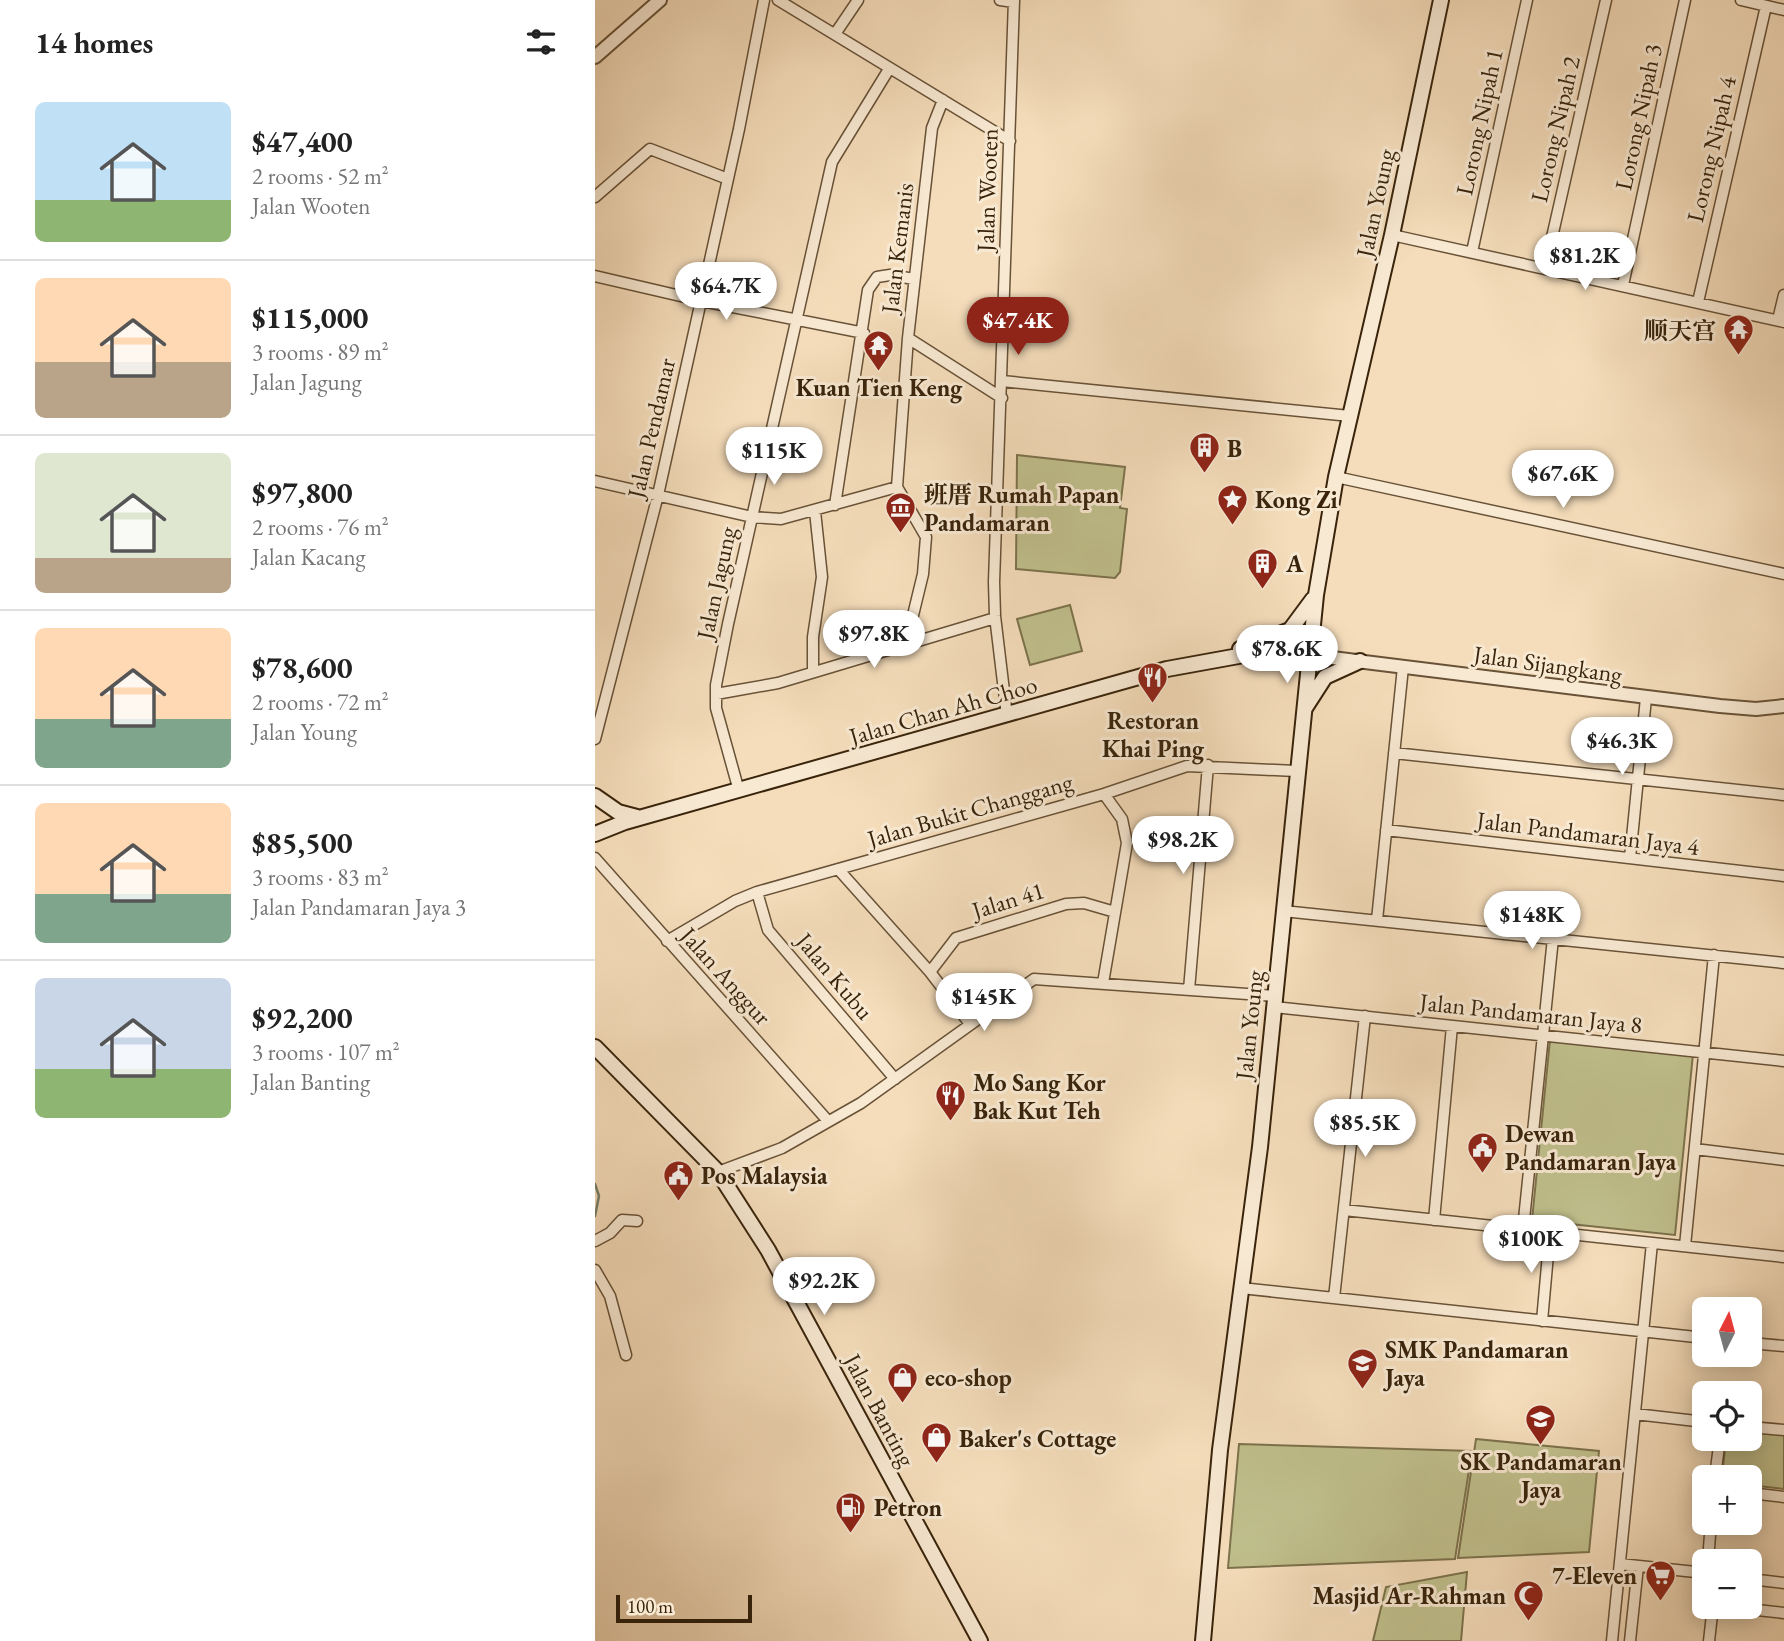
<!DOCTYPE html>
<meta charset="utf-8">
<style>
:root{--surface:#fff;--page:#f6f6f6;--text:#222;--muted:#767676;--line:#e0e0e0;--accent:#8f2418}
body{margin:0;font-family:"EB Garamond","Noto Serif SC",serif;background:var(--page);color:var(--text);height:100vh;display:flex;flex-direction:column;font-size:26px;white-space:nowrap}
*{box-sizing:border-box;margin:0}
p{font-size:23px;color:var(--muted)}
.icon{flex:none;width:38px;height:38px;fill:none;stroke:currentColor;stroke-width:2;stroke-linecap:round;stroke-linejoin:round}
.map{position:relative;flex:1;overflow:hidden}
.sheet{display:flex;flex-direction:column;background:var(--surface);width:595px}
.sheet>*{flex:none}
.needle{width:46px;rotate:6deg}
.fabs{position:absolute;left:1097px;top:1297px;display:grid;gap:14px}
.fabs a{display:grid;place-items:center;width:70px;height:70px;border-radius:10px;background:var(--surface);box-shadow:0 4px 18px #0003;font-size:35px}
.scale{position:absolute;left:21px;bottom:18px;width:136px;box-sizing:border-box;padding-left:7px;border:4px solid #39240b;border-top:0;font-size:19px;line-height:24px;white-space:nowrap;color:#39240b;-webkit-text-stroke:5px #f8e9d3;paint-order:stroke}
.price{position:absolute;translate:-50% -60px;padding:0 16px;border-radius:24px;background:#fff;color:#222;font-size:23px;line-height:46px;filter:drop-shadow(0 2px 4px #0008)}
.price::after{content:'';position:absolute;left:50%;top:42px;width:21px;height:16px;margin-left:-10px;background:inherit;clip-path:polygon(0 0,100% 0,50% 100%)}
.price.on{background:var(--accent);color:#fff}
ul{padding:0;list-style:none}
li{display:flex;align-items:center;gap:21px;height:175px;padding:0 35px}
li+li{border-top:2px solid var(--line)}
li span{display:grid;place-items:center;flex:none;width:196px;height:140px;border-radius:10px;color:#555}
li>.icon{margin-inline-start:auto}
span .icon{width:84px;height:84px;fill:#fffc;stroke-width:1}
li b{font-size:30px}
h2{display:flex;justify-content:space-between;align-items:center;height:84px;padding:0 35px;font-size:30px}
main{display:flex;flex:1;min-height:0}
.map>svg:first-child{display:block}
.green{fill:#c0c08d;stroke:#7c724c;stroke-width:2}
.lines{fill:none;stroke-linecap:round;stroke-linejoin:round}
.stream{stroke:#757f6c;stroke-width:2.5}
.minor-casing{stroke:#685237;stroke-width:13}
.tertiary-casing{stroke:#685237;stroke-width:16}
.secondary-casing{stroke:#39240b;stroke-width:18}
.minor{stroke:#f8e9d3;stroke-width:10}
.tertiary{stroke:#f8e9d3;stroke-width:12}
.secondary{stroke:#f8e9d3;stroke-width:14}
.labels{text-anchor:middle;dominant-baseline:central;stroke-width:6;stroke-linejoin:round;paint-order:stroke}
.street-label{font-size:24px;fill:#39240b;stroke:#f8e9d3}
.poi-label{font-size:24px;font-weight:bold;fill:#39240b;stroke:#f8e9d3;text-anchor:start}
</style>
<main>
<section class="sheet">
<h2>14 homes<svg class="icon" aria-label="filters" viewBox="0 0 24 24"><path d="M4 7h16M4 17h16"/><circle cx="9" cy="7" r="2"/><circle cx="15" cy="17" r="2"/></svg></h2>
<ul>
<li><span style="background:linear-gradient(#bfe0f5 70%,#8fb573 0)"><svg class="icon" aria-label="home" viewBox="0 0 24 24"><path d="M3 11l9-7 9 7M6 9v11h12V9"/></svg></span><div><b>$47,400</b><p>2 rooms · 52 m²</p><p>Jalan Wooten</p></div></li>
<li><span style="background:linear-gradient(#ffd9b3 60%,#b9a48a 0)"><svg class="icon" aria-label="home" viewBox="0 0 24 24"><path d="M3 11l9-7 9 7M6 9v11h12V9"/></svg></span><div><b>$115,000</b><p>3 rooms · 89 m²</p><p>Jalan Jagung</p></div></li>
<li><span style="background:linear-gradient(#dfe7d0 75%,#b9a48a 0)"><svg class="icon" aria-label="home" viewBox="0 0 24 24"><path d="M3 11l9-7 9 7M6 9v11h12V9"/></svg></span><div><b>$97,800</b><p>2 rooms · 76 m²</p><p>Jalan Kacang</p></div></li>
<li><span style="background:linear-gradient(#ffd9b3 65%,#7fa58c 0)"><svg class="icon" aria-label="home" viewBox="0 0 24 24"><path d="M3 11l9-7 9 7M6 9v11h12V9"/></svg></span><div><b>$78,600</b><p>2 rooms · 72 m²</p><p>Jalan Young</p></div></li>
<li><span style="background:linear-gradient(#ffd9b3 65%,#7fa58c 0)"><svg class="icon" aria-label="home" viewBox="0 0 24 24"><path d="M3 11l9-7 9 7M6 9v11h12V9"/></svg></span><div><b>$85,500</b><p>3 rooms · 83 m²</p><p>Jalan Pandamaran Jaya 3</p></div></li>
<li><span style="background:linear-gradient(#c9d6e8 65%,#8fb573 0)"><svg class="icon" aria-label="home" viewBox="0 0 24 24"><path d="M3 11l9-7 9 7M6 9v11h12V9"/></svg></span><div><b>$92,200</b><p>3 rooms · 107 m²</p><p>Jalan Banting</p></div></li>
</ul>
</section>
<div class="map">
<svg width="1189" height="1641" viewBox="0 0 1189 1641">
<rect width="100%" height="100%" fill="#f5ddbb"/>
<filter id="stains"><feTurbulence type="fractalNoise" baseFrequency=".00286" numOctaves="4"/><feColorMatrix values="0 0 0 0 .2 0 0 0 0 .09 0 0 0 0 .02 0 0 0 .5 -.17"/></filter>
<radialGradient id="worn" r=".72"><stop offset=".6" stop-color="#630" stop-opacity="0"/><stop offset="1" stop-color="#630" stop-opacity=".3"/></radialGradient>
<path class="green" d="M422,455L530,467L525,508L532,509L525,572L520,578L421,569Z
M475,605L487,651L435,665L422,619Z
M955,1040L1098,1054L1080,1235L937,1220Z
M1155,1430L1189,1434V1489L1155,1485V1477H1127L1131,1439L1155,1438Z
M881,1439L1004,1451L994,1552L863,1558Z
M644,1444L877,1451L860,1559L633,1568Z
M872,1572L866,1641H778L791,1587Z"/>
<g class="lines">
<path class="stream" d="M0,1184L4,1196L0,1216"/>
<defs>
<path id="minor" d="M183,0L415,141
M405,0L419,2
M1146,0L1189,10
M240,34L263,0
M0,197L55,149L133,179
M797,235L1189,322
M877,252L932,0
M950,268L1011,0
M0,276L107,301L269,333
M1028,285L1090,0
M1103,302L1171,6
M1183,320L1189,295
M313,338L407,398
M407,381L755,416
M741,477L1189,574
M0,481L157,517L186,519L302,487
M240,505L273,290L282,277L295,275L319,279
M311,644L328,574L331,537L302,487L313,338L337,128L348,100
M218,672V637L227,577L220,511
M121,694L183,683L400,618
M412,716L400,616L399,582L419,0
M0,739L63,495L144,129L169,0
M799,753L1189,795
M144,791L121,708V685L133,624L237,162L294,69
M791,830L1189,876
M0,858L233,1121
M1035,858L1051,698
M243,869L335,972L375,1024
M162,892L173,930L300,1079
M688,911L1189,963
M782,920L808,667
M72,941L140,901L162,892L509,794L592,766L701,771
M335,972L361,938L471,904L489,903L520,912
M508,983L532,843L527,819L509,794
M594,990L613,765
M679,1007L1189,1061
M1100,1149L1189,1160
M123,1172L187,1148L266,1103L439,979L680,996
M749,1210L1189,1257
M839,1220L857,1026
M928,1229L958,938
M0,1241L15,1233L27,1220L42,1221
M1090,1246L1119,955
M0,1270L15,1296L31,1355
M646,1288L1110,1338
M739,1298L770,1016
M947,1321L955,1232
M1155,1343L1189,1346
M1040,1414L1110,1422
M1155,1427L1189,1430
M1120,1477L1125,1438
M1155,1493L1189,1497
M1113,1561L1116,1522
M1025,1564L1110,1573
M1155,1579L1189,1583
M1125,1606L1189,1613
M1017,1641L1057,1243
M1035,1641L1043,1566
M1114,1641L1118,1606"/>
<path id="tertiary" d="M0,57L65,0
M713,655L1125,706L1161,709L1189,706"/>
<path id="secondary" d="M645,649L695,630L718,599
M710,708L730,677L765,661
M0,796L23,812L42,817
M0,834L30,822L572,669L660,653L713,655
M0,1047L123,1172L173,1250L385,1641
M608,1641L625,1450L665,1147L721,595L741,477L797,235L846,0"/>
</defs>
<use href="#minor" class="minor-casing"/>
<use href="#tertiary" class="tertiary-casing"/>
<use href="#secondary" class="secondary-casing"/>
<use href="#minor" class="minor"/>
<use href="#tertiary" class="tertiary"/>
<use href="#secondary" class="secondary"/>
</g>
<defs>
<symbol id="temple-pin" viewBox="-11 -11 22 30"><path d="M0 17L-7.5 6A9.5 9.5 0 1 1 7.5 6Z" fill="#8f2418" stroke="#f8e9d3"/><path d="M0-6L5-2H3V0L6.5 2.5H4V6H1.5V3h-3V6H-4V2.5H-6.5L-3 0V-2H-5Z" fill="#fff"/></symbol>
<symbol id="building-pin" viewBox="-11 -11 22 30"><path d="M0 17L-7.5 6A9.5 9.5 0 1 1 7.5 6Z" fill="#8f2418" stroke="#f8e9d3"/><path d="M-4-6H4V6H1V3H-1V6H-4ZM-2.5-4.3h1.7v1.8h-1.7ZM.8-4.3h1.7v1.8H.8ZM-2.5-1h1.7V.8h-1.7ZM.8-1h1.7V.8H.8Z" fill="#fff"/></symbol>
<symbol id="sight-pin" viewBox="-11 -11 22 30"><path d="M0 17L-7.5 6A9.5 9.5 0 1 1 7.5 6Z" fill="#8f2418" stroke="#f8e9d3"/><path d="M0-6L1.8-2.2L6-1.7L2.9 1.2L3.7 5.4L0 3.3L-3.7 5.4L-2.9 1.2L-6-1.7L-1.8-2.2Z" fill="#fff"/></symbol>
<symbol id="museum-pin" viewBox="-11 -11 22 30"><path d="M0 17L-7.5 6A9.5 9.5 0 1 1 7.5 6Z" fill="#8f2418" stroke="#f8e9d3"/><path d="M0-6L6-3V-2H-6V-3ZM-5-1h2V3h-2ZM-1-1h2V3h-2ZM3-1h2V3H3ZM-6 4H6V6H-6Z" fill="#fff"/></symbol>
<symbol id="restaurant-pin" viewBox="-11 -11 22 30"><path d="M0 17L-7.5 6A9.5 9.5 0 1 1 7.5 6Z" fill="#8f2418" stroke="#f8e9d3"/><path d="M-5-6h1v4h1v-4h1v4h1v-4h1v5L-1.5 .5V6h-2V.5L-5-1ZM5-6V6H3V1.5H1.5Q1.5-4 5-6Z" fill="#fff"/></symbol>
<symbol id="civic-pin" viewBox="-11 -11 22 30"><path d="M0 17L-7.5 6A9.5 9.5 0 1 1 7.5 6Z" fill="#8f2418" stroke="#f8e9d3"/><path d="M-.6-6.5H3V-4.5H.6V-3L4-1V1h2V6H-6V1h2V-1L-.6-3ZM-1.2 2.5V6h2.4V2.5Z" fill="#fff"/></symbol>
<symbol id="school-pin" viewBox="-11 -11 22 30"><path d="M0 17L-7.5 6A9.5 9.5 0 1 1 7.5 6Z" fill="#8f2418" stroke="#f8e9d3"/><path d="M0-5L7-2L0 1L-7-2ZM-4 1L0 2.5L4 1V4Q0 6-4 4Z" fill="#fff"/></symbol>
<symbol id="shop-pin" viewBox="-11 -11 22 30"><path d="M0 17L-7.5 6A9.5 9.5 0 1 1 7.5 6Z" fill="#8f2418" stroke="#f8e9d3"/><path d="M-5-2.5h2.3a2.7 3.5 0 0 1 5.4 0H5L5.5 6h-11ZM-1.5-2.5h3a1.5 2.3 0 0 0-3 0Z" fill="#fff"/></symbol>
<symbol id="fuel-pin" viewBox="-11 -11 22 30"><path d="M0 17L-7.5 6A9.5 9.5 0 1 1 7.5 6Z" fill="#8f2418" stroke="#f8e9d3"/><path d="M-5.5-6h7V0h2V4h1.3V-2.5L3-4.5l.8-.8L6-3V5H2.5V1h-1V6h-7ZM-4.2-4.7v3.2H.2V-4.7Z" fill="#fff"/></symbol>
<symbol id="supermarket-pin" viewBox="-11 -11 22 30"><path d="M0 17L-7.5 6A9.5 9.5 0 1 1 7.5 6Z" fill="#8f2418" stroke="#f8e9d3"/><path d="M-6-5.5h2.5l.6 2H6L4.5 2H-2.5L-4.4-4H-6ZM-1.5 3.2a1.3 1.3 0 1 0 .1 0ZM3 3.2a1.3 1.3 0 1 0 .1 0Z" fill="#fff"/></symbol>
<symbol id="mosque-pin" viewBox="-11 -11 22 30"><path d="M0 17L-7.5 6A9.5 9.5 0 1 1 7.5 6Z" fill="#8f2418" stroke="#f8e9d3"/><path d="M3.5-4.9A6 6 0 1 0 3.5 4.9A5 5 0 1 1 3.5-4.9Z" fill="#fff"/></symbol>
</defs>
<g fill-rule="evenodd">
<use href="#temple-pin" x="1126" y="312" width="35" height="47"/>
<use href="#temple-pin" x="266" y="328" width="35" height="47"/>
<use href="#building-pin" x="592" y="430" width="35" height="47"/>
<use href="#sight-pin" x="620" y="482" width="35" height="47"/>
<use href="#museum-pin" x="288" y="490" width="35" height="47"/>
<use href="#building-pin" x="650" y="546" width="35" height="47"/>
<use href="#restaurant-pin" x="540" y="660" width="35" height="47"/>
<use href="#restaurant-pin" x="338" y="1078" width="35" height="47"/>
<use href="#civic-pin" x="870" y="1130" width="35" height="47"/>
<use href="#civic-pin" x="66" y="1158" width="35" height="47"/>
<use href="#school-pin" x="750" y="1346" width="35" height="47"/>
<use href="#shop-pin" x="290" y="1360" width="35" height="47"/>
<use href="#school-pin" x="928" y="1402" width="35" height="47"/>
<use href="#shop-pin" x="324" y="1420" width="35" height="47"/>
<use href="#fuel-pin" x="238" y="1490" width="35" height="47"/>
<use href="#supermarket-pin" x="1048" y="1558" width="35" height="47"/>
<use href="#mosque-pin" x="916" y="1578" width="35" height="47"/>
</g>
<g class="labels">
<g class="street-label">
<text transform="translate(1043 117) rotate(-78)">Lorong Nipah 3</text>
<text transform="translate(884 122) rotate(-78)">Lorong Nipah 1</text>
<text transform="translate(960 129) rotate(-77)">Lorong Nipah 2</text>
<text transform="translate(1116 149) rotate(-77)">Lorong Nipah 4</text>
<text transform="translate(392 190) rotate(-88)">Jalan Wooten</text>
<text transform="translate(780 203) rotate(-78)">Jalan Young</text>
<text transform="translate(302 248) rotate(-83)">Jalan Kemanis</text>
<text transform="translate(56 428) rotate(-77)">Jalan Pendamar</text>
<text transform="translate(121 583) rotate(-78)">Jalan Jagung</text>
<text transform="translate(953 664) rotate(8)">Jalan Sijangkang</text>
<text transform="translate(348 710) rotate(-16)">Jalan Chan Ah Choo</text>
<text transform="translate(375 810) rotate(-16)">Jalan Bukit Changgang</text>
<text transform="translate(993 833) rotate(7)">Jalan Pandamaran Jaya 4</text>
<text transform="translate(413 900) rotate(-17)">Jalan 41</text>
<text transform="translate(131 976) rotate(48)">Jalan Anggur</text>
<text transform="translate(240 976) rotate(50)">Jalan Kubu</text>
<text transform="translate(936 1013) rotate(6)">Jalan Pandamaran Jaya 8</text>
<text transform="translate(654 1025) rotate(-84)">Jalan Young</text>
<text transform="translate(285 1410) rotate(62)">Jalan Banting</text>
</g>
<g class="poi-label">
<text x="1121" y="330" text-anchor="end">顺天宫</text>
<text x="284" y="387" text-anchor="middle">Kuan Tien Keng</text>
<text x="632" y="448">B</text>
<text x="329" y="494">班厝 Rumah Papan<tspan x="329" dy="28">Pandamaran</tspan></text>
<text x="660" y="499">Kong Zi</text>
<text x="691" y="563">A</text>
<text x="558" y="720" text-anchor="middle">Restoran<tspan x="558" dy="28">Khai Ping</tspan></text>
<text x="378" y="1082">Mo Sang Kor<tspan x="378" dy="28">Bak Kut Teh</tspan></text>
<text x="910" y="1133">Dewan<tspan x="910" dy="28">Pandamaran Jaya</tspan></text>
<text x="106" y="1175">Pos Malaysia</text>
<text x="790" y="1349">SMK Pandamaran<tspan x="790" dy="28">Jaya</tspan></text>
<text x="330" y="1377">eco-shop</text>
<text x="364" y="1438">Baker's Cottage</text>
<text x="946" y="1461" text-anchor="middle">SK Pandamaran<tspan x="946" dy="28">Jaya</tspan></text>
<text x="279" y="1507">Petron</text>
<text x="1042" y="1575" text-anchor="end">7-Eleven</text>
<text x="911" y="1595" text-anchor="end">Masjid Ar-Rahman</text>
</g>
</g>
<rect width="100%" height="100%" filter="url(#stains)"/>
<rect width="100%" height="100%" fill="url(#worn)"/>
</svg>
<div class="fabs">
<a><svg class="needle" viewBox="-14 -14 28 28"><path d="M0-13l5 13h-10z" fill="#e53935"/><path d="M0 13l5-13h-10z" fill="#767676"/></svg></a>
<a><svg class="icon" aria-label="locate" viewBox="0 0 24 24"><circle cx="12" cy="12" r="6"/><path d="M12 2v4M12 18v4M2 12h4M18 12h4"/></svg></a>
<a>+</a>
<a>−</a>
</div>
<div class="scale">100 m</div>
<b class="price" style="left:990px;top:292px">$81.2K</b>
<b class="price" style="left:131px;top:322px">$64.7K</b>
<b class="price on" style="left:423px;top:357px">$47.4K</b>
<b class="price" style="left:179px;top:487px">$115K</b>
<b class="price" style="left:968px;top:510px">$67.6K</b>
<b class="price" style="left:279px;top:670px">$97.8K</b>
<b class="price" style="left:692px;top:685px">$78.6K</b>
<b class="price" style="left:1027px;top:777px">$46.3K</b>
<b class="price" style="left:588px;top:876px">$98.2K</b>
<b class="price" style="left:937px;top:951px">$148K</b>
<b class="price" style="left:389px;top:1033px">$145K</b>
<b class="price" style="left:770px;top:1159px">$85.5K</b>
<b class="price" style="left:936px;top:1275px">$100K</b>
<b class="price" style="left:229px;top:1317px">$92.2K</b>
</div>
</main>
